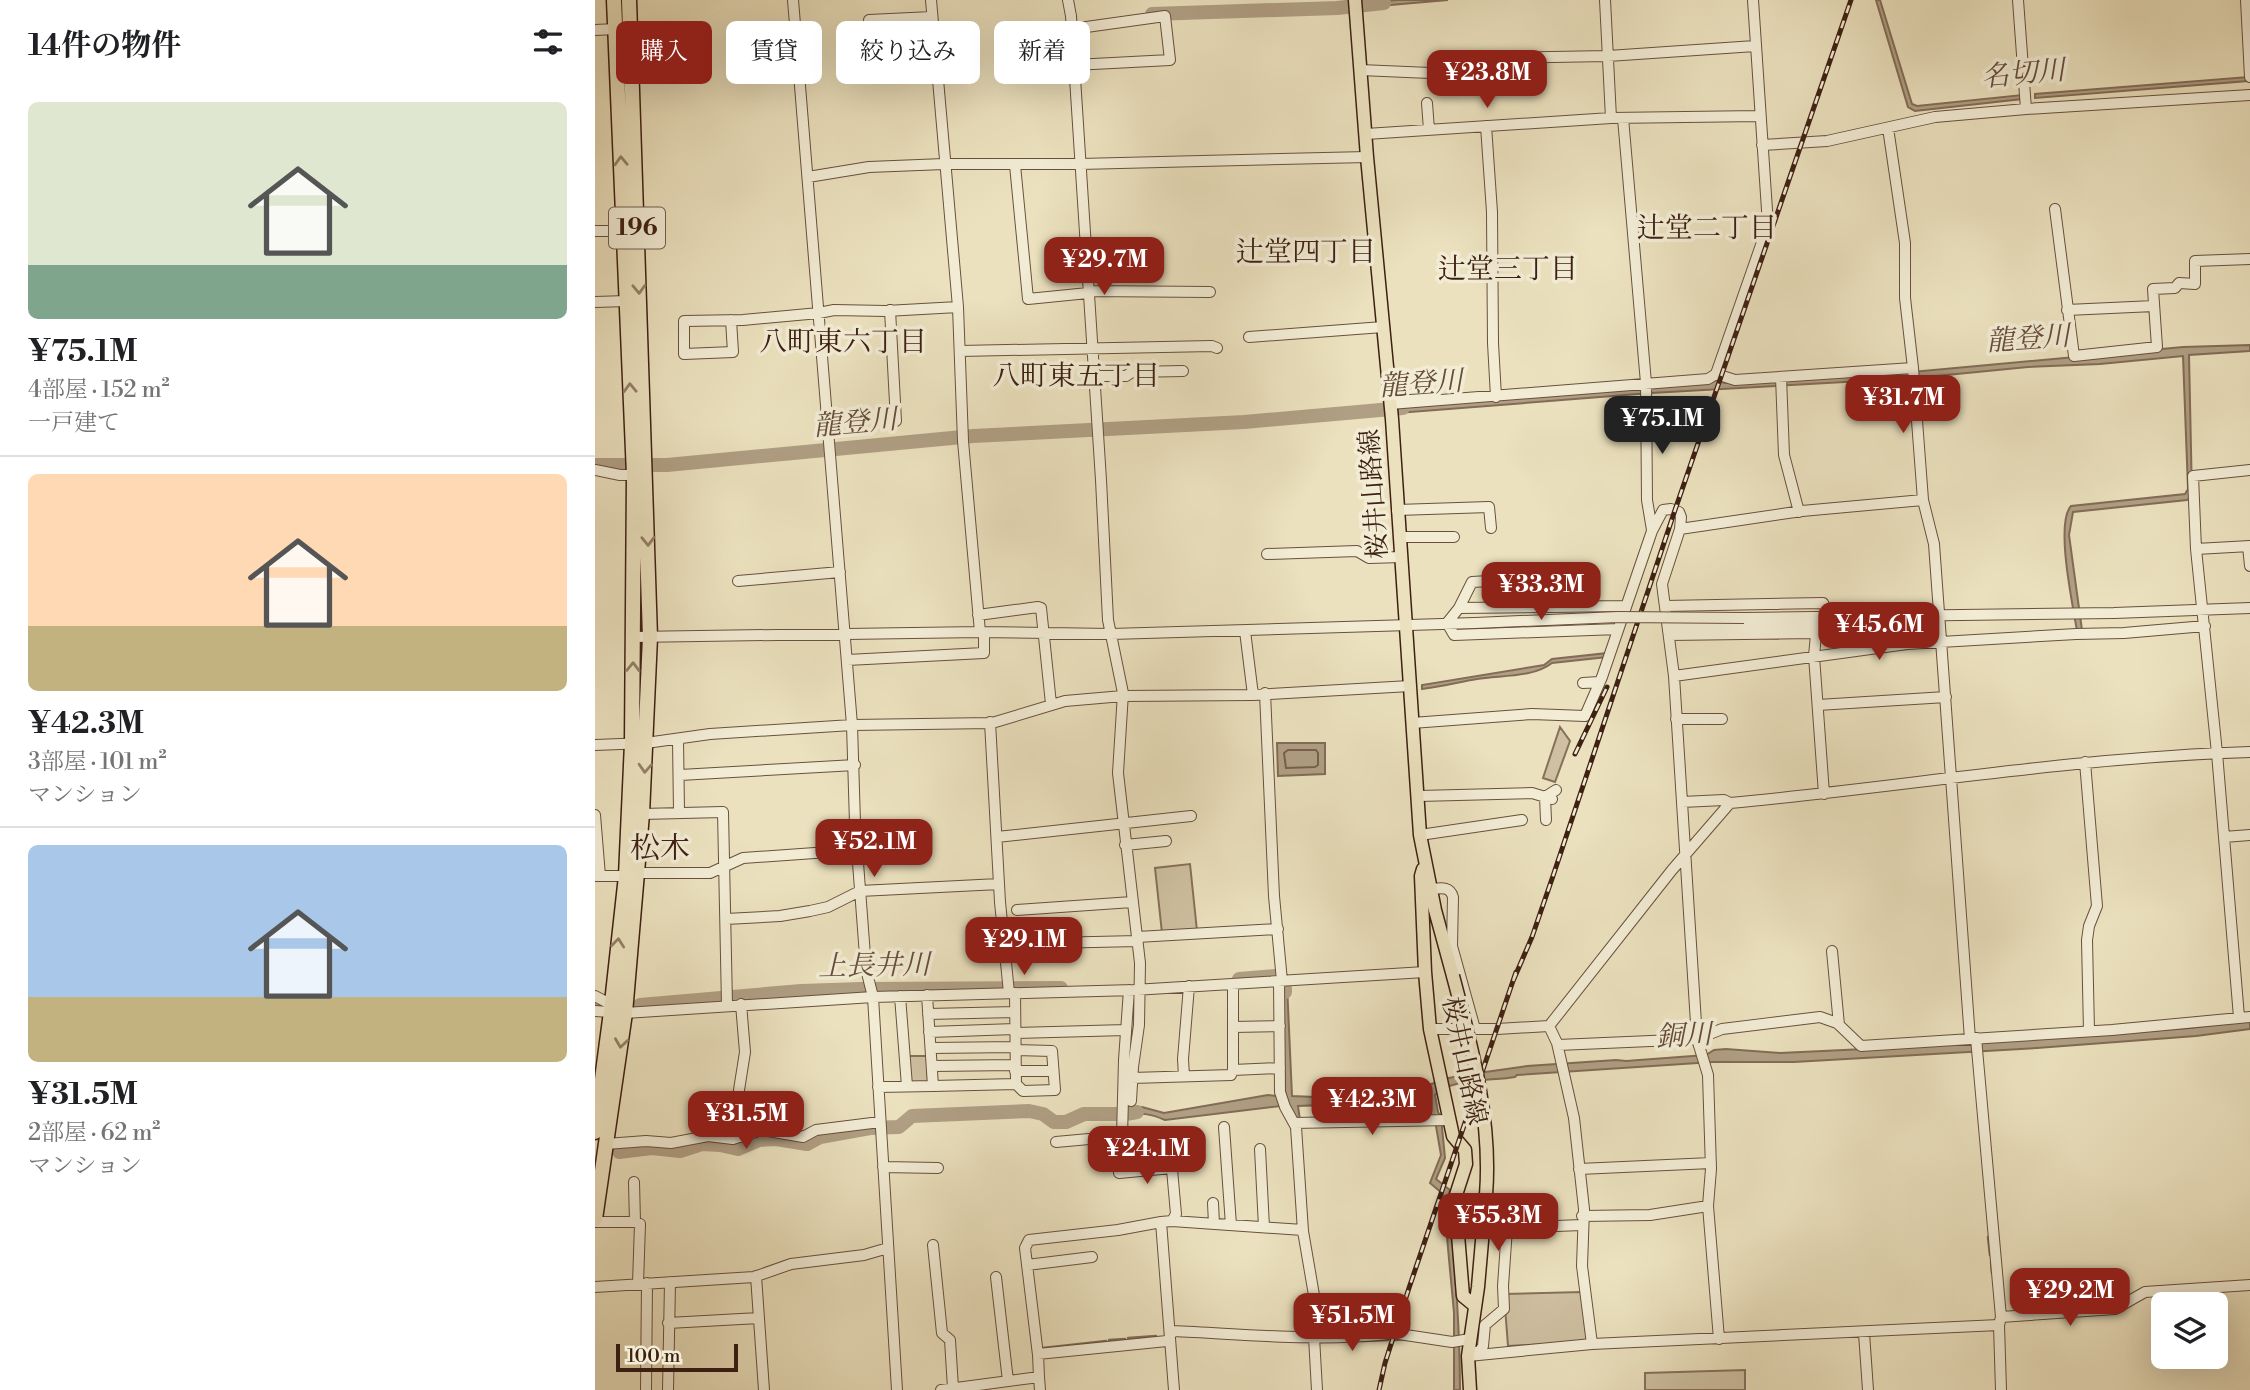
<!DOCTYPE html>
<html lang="ja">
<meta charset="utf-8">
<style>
:root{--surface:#fff;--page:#f6f6f6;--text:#202124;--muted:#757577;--line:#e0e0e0;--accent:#8f2418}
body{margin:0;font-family:"Libre Bodoni","Noto Serif JP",serif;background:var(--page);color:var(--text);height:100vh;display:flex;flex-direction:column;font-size:26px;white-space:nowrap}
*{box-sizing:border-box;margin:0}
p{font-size:23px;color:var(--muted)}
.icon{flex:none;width:38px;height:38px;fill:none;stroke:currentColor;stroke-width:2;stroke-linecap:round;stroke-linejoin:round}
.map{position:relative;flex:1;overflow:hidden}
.panel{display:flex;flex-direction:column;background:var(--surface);width:595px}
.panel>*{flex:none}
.guide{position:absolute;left:21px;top:21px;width:665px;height:63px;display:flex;gap:14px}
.tools{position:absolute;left:1556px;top:1292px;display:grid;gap:14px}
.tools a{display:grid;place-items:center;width:77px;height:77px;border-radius:10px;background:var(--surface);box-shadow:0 7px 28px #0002;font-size:35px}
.scale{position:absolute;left:21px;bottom:18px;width:122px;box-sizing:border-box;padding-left:7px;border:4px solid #3e2013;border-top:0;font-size:19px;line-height:24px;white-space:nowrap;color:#3e2013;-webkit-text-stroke:5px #f2ecd5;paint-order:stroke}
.price{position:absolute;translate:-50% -60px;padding:0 16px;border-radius:14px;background:var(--accent);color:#fff;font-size:23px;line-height:46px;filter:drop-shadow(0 2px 4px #0008)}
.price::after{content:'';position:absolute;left:50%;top:42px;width:21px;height:16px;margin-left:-10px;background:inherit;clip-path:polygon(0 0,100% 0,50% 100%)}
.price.active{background:#222;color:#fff}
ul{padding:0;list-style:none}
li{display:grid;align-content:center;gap:14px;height:371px;padding:0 28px}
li+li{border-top:2px solid var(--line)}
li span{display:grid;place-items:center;height:217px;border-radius:10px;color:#555}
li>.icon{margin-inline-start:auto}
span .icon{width:126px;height:126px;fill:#fffc;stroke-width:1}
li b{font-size:30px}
h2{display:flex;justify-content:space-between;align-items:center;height:84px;padding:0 28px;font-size:30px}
.tag{padding:0 24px;border-radius:10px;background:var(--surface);box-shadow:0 7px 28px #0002;font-size:24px;line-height:63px}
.tag.active{background:var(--accent);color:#fff}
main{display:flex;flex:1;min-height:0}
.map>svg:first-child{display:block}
.green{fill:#cec0a1;stroke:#86705a;stroke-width:2}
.water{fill:#b09f84;stroke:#826c57;stroke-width:2}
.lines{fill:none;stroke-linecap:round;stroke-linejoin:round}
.shore{stroke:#77604c;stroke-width:2}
.stream{stroke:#826c57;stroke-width:2.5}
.river{stroke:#b09f84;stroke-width:14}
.minor-casing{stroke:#69503e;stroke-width:12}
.major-casing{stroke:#3e2013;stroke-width:15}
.highway-casing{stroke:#3e2013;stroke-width:17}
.minor{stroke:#f2ecd5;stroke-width:10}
.major{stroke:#ebe1be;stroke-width:12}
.highway{stroke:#ebe1be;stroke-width:14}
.rail-casing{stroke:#3e2013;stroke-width:5}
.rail{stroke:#f2ecd5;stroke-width:2.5;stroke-dasharray:8;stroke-linecap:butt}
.minor-bridge-casing{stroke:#69503e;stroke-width:12;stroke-linecap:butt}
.major-bridge-casing{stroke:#3e2013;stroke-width:15;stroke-linecap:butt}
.minor-bridge{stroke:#f2ecd5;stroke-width:10}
.major-bridge{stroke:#ebe1be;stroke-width:12}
.oneway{stroke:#948068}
.labels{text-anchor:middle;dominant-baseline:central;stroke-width:7;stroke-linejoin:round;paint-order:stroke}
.shield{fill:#f2ecd5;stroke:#745d4d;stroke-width:2}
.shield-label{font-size:24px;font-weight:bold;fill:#3e2013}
.street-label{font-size:26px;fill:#3e2013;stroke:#f2ecd5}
.water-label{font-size:28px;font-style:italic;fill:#664c3b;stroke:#f2ecd5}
.neighbourhood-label{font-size:28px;fill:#3e2013;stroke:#f2ecd5}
.quarter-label{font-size:30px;fill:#3e2013;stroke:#f2ecd5}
</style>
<main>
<section class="panel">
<h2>14件の物件<svg class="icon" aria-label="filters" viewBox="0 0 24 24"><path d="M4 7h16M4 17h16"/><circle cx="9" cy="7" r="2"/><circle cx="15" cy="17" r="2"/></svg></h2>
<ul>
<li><span style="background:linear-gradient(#dfe7d0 75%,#7fa58c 0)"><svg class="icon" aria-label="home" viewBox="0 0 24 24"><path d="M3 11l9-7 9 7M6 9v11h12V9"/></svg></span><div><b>¥75.1M</b><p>4部屋 · 152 m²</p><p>一戸建て</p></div></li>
<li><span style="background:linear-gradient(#ffd9b3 70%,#c2b280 0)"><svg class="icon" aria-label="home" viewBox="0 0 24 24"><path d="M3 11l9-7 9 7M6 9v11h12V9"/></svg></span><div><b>¥42.3M</b><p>3部屋 · 101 m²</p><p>マンション</p></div></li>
<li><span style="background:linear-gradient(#a9c7e8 70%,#c2b280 0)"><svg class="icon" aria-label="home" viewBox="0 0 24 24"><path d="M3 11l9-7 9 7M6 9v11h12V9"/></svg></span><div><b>¥31.5M</b><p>2部屋 · 62 m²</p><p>マンション</p></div></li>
</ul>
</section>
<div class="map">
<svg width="1655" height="1390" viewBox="0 0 1655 1390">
<rect width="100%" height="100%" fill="#ebe1be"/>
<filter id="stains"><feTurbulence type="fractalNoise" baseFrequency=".00286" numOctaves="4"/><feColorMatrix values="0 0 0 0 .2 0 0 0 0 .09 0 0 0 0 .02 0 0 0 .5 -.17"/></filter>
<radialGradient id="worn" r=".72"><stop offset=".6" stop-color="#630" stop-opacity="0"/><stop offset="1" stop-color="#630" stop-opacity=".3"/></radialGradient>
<path class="green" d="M965,727L975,741L960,782L948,778Z
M595,864L602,931L567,933L560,868Z
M311,1056H332L333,1084L315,1085Z
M986,1292L992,1342L913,1346L909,1294Z
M1150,1370V1390H1050V1373Z"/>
<path class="water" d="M803,0H853L773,7L772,2Z
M1281,0H1285L1317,104L1322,106L1427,95V99L1320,111L1313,107Z
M1653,77V81L1440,98V94Z
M1655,345V351L1594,355L1597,496L1592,500L1478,512L1474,535L1487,630L1482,631C1478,606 1460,523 1476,506L1590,494L1593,489L1588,356L1505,364L1433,367L1321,378L1056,393L803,413L802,406L1114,383L1120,380L1130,383L1306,373L1588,347Z
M1013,653L1012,657L957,663C938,678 905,675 882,679C864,682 846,687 827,689V685L949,665L957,659Z
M682,743H730V774L683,776Z
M692,984L697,1096L767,1099L832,1086L848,1079L876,1074L932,1066L1021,1060L1031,1061L1111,1055L1119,1050L1131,1049L1185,1053L1270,1049L1595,1028L1655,1020V1029L1601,1036L1442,1048L1199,1062H1118L922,1075L920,1077C898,1081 854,1078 840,1095L843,1112L846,1117L850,1158L841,1179L855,1190L853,1197C860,1262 865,1325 865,1390H859V1313L848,1194L835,1183L846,1155L841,1126L836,1115L834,1095L784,1103L703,1106L705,1120H701L694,1105L570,1120C556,1114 545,1111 531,1118L530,1110L547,1107L569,1113L673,1095L690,1097L687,987Z"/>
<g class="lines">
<path class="shore" d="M693,750H721L723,753V765L720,767L691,768L689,753Z"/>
<path class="stream" d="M1393,1237L1395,1255
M1396,1262L1397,1273
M533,1338L561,1336
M514,1340L530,1339
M800,1340L810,1339
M768,1341L793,1340
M448,1348L511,1341"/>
<path class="river" d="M557,14L742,8L789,3
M0,465H72L378,436L649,422L808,408
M644,979L680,976L690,989V992
M0,1005H1
M45,1005L206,991L266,989L466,988
M24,1152L57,1148L85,1151L107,1144L125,1145L143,1149L164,1140L181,1139L212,1144L225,1137L275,1128L304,1127L317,1116L434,1111L448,1114L459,1122H471L489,1114H531L542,1112"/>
<defs>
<path id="minor" d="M198,0L257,725L260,823L271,969L278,997L302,1390
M336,0L363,307L368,441L385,632
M473,0L476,16L506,480L513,620L528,693L523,773L545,963L544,1025L538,1067L536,1101
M1010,0L1016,118
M1423,0L1431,109
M1651,0L1655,77
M274,20L337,17
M477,29L570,16L575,60L479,65
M0,30L21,29
M765,70L882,75L893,58L1013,56L1160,46
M832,103L834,130
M1028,118L1051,383L1052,500L1057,530
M891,126L897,212L898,343L901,397
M1293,128L1310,243V298L1318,368L1328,500L1339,544L1375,1039
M771,134L1016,118L1164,116
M1167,145L1232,141L1340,117L1431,109L1655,95
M420,165L433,299L493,293
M213,177L274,167L349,164H485L772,157
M1460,209L1479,356L1562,347L1558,289L1580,288L1584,283L1600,284V261L1655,259
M0,231H29
M493,291L615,292
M0,302L32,301
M295,310L301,421
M1472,310L1559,306
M136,320L138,352L89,354V321L148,320L224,313L239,310L291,311L363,307
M654,337L788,327
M365,351L617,346L622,348
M1121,374L1140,380L1318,368
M499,376H531L537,372L588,371
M1186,377L1189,455L1204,512
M795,404L1113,379L1121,374L1173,225L1158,0
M0,470L25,475H44
M802,510L894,507L896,528
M1085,529L1207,511L1328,500
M805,537H859
M1653,546L1655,566
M1601,549L1655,546
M672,554L762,551L774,558L807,557
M143,581L245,572
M1070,606L1228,603L1235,617L1230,623L1222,624L1073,627
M864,608L877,582L928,579L930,607
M383,615L443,607L446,608L456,704
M1149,618L1519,613L1655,608
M1222,624L1219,656L1229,794
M1023,629L859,635L852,623L864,608L1030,606
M650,631L658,695
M1074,635L1221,633
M38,637L385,632L516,634L880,623
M252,660L389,653V632
M1079,676L1312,644L1481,634L1529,633L1610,626
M988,683L1004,682
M670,693L679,896L687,981
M1223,705L1351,697
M1081,719H1127
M395,722L405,902L414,993
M817,723L937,714L990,716L1007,677L1057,531L1068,510L1076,509L1084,512L1086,517L1085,529L1067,584L1079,676L1102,1039L1113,1075L1116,1169L1113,1206L1124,1339
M83,739L84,812
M0,745L51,743L115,734L257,725L397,723L470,701L528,696L658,695L815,686
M1490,762L1502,906L1494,926L1492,940L1494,1031
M85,775L260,765
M824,796L937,793L957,799
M1087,802L1129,800L1135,803
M47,814L128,812L132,1005
M0,815L5,876
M951,820L950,797L961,790
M825,835L927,820
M402,837L596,816
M1629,837L1655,835
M530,845L571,841
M42,873H115L148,858L262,850
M1,876H31
M836,889C846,888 855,886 858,897L857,946L880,1029
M422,910L537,902
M131,919L185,916L215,911L233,907L265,891L404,884
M542,937L683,929
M409,944L543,941
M1237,951L1244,1025
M684,981L685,1092L690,1107L701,1127L708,1231L720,1301L719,1337L722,1390
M534,990L529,1060L527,1136L572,1133L574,1136L581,1214L577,1221L566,1222L579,1390
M332,995L338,1086L421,1084L420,993
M0,996L21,1007
M305,996L312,1086
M146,1004L150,1052L144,1090L146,1137
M0,1011L30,1013L278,997L539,990L830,972
M333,1014L420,1012
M1644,1017L1622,753L1601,549L1598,476L1655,470
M954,1026L962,1043L979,1118L989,1209L987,1266L997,1344
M638,1027L685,1026
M835,1029H902L954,1026L1077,870L1135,803C1308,787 1481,757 1655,752
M334,1032L420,1029
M420,1033L531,1030
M963,1045L1102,1039L1127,1029L1225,1017L1242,1023L1266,1046L1517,1030L1655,1017
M336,1048L420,1047
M420,1050L457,1051L460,1090L428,1091L421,1084
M337,1066L420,1065
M420,1071H458
M638,1071V984
M589,1076L588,1059L594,986
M537,1078L636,1075L638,1070L685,1068
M283,1087L338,1086
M699,1123L854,1120
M629,1127L636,1225
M461,1142L527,1136
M11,1144L51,1141L76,1143L113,1136L138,1139L167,1130L208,1137L221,1130L285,1122
M665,1149L669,1227
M288,1167L343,1168
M984,1169L1116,1163
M524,1173L577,1168
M39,1182L40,1222
M618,1203L619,1224
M987,1216L1055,1215L1113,1206
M577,1221L708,1230
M0,1222H40L45,1224L43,1284
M338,1245L347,1333L355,1340L358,1388
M432,1265L497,1257
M161,1276L169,1390
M401,1277L413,1381
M0,1287L159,1277L196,1264L269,1255L293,1248
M1406,1317L1520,1309L1550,1292L1655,1285
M73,1323L164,1318
M1404,1325L1406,1390
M1269,1333L1273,1390
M804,1334L857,1342L875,1339
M875,1352H884L888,1346L890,1325L909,1309L908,1286L912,1228L987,1225
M443,1355L430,1248L434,1240L523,1230L566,1222
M873,1356L997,1344L1404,1325L1406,1317L1381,1038
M444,1377L445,1390
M51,1390L52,1283
M73,1390L75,1282
M346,1390L444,1377L443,1354L572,1341L578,1331C649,1334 722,1342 793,1334"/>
<path id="major" d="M760,0L772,157L797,419L825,835L840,910L858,976
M828,869L826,876L830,972L835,1029L858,1136L870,1150L871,1164L860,1198L868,1296L879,1305
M875,1390L873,1356L883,1287L891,1195"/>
<path id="highway" d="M0,1132L16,1012L31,876L37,743L39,475L19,0
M0,1219L30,1013L47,814L55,637L34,0"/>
</defs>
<use href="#minor" class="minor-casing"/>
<use href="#major" class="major-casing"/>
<use href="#highway" class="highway-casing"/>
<use href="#minor" class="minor"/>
<use href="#major" class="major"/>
<use href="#highway" class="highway"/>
<defs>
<path id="rail" d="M980,754L1012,687
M918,981L937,937L958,876L1080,510L1256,0
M784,1390L790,1363L814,1288L921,972"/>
</defs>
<use href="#rail" class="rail-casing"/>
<use href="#rail" class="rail"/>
<defs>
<path id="minor-bridge" d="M880,623L1023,617L1149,618"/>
<path id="major-bridge" d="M858,976C877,1048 897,1120 891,1195"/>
</defs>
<use href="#minor-bridge" class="minor-bridge-casing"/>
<use href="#major-bridge" class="major-bridge-casing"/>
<use href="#minor-bridge" class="minor-bridge"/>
<use href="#major-bridge" class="major-bridge"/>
</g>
<defs><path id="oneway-chevron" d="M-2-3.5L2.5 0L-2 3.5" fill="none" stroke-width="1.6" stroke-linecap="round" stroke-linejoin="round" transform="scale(1.75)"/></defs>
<g class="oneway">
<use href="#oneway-chevron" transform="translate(26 161) rotate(-92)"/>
<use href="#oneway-chevron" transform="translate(44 289) rotate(88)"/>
<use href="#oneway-chevron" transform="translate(35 388) rotate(-92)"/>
<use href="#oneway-chevron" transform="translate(53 541) rotate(89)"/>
<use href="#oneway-chevron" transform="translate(38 667) rotate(-89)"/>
<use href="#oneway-chevron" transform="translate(50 768) rotate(93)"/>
<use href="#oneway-chevron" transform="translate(23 943) rotate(-84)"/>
<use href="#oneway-chevron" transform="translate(26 1043) rotate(98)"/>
</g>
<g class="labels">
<rect class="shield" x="14" y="207.5" width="56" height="41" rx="5"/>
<g class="shield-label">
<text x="42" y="228">196</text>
</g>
<g class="street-label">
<text transform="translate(779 494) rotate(-94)">桜井山路線</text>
<text transform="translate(869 1061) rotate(78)">桜井山路線</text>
</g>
<g class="water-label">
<text transform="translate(1428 74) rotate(-5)">名切川</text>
<text transform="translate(1433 339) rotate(-4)">龍登川</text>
<text transform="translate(826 384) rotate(-4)">龍登川</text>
<text transform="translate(260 423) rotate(-5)">龍登川</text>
<text transform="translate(279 966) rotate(-1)">上長井川</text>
<text transform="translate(1089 1036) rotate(-3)">銅川</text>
</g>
<g class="neighbourhood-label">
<text x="1112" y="228">辻堂二丁目</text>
<text x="711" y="252">辻堂四丁目</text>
<text x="913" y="269">辻堂三丁目</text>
<text x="248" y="342">八町東六丁目</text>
<text x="481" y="376">八町東五丁目</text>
</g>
<g class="quarter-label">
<text x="65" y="849">松木</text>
</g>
</g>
<rect width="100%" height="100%" filter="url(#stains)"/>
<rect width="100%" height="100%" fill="url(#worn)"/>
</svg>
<div class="tools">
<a><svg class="icon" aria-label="layers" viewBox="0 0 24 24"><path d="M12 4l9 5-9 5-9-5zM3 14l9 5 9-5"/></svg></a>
</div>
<div class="scale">100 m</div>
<b class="price" style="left:892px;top:110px">¥23.8M</b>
<b class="price" style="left:509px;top:297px">¥29.7M</b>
<b class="price" style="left:1308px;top:435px">¥31.7M</b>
<b class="price active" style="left:1067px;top:456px">¥75.1M</b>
<b class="price" style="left:946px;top:622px">¥33.3M</b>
<b class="price" style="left:1284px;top:662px">¥45.6M</b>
<b class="price" style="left:279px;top:879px">¥52.1M</b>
<b class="price" style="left:429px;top:977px">¥29.1M</b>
<b class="price" style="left:777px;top:1137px">¥42.3M</b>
<b class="price" style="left:151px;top:1151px">¥31.5M</b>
<b class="price" style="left:552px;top:1186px">¥24.1M</b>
<b class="price" style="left:903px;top:1253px">¥55.3M</b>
<b class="price" style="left:1475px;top:1328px">¥29.2M</b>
<b class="price" style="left:757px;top:1353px">¥51.5M</b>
<div class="guide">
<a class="tag active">購入</a>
<a class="tag">賃貸</a>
<a class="tag">絞り込み</a>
<a class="tag">新着</a>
</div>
</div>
</main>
